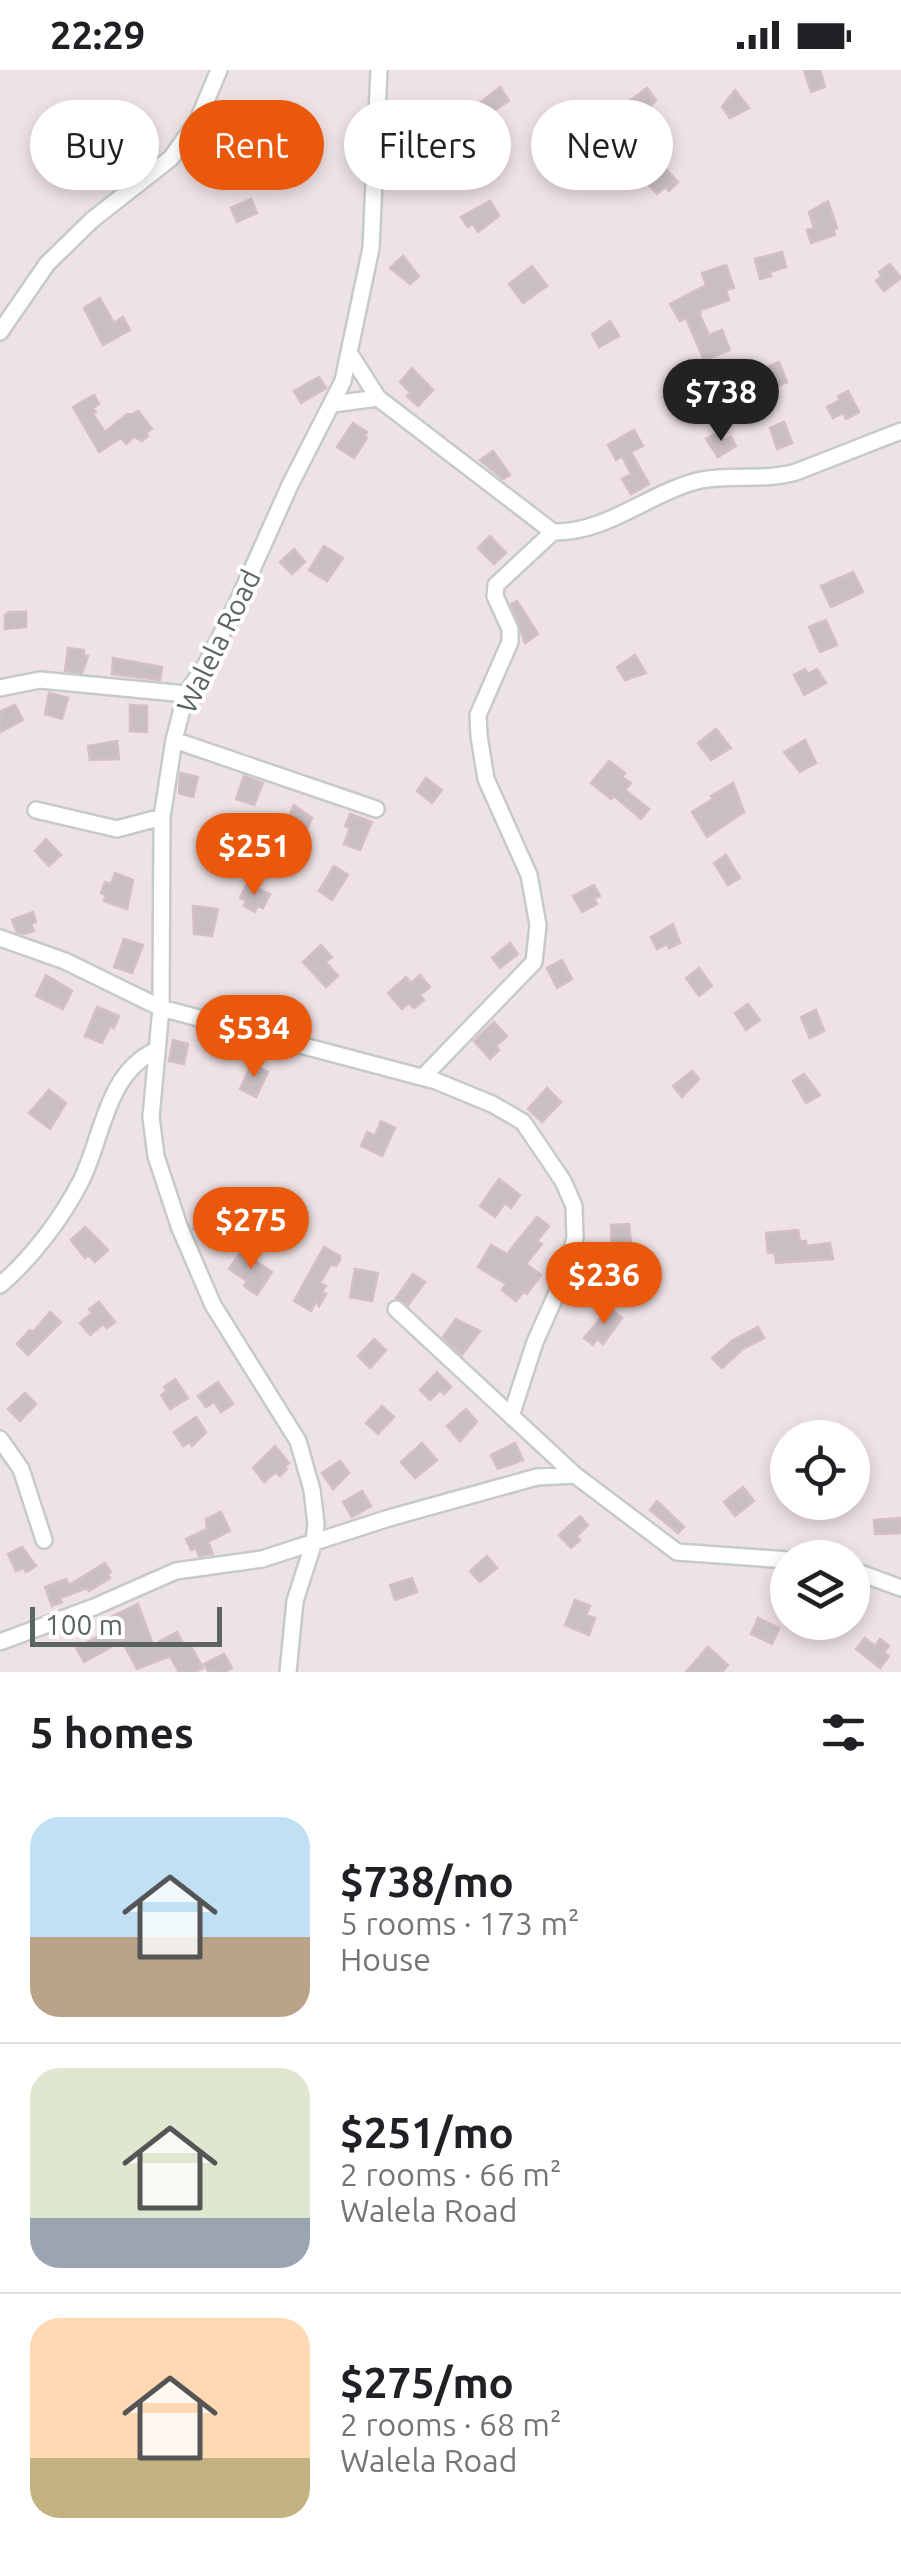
<!DOCTYPE html>
<meta charset="utf-8">
<style>
:root{--surface:#fff;--page:#f2f2f2;--text:#202124;--muted:#757577;--line:#e0e0e0;--accent:#ea580c}
body{margin:0;font-family:Ubuntu,sans-serif;background:var(--page);color:var(--text);height:100vh;display:flex;flex-direction:column;font-size:38px;white-space:nowrap}
*{box-sizing:border-box;margin:0}
p{font-size:32px;color:var(--muted)}
.icon{flex:none;width:55px;height:55px;fill:none;stroke:currentColor;stroke-width:2;stroke-linecap:round;stroke-linejoin:round}
.map{position:relative;height:1602px;overflow:hidden}
.side{display:flex;flex-direction:column;background:var(--surface);flex:1}
.side>*{flex:none}
.hud{position:absolute;left:30px;top:30px;width:842px;height:90px;display:flex;gap:20px}
.tools{position:absolute;left:770px;top:1350px;display:grid;gap:20px}
.tools a{display:grid;place-items:center;width:100px;height:100px;border-radius:50%;background:var(--surface);box-shadow:0 5px 15px #0003;font-size:50px}
.scale{position:absolute;left:30px;bottom:25px;width:192px;box-sizing:border-box;padding-left:10px;border:5px solid #5a6460;border-top:0;font-size:28px;line-height:35px;white-space:nowrap;color:#5a6460;-webkit-text-stroke:8px #fff;paint-order:stroke}
.price{position:absolute;translate:-50% -85px;padding:0 22px;border-radius:35px;background:var(--accent);color:#fff;font-size:32px;line-height:65px;filter:drop-shadow(0 2px 5px #0008)}
.price::after{content:'';position:absolute;left:50%;top:60px;width:30px;height:22px;margin-left:-15px;background:inherit;clip-path:polygon(0 0,100% 0,50% 100%)}
.price.selected{background:#222;color:#fff}
ul{padding:0;list-style:none}
li{display:flex;align-items:center;gap:30px;height:250px;padding:0 30px}
li+li{border-top:2px solid var(--line)}
li span{display:grid;place-items:center;flex:none;width:280px;height:200px;border-radius:30px;color:#555}
li>.icon{margin-inline-start:auto}
span .icon{width:120px;height:120px;fill:#fffc;stroke-width:1}
li b{font-size:42px}
h2{display:flex;justify-content:space-between;align-items:center;height:120px;padding:0 30px;font-size:42px}
.pill{padding:0 35px;border-radius:45px;background:var(--surface);box-shadow:0 5px 15px #0003;font-size:35px;line-height:90px}
.pill.selected{background:var(--accent);color:#fff}
.status{display:flex;justify-content:space-between;align-items:center;height:70px;padding:0 50px;background:var(--surface);direction:ltr}
.status svg{height:28px;fill:currentColor}
.map>svg:first-child{display:block}
.building{fill:#c9bfc2;stroke:#d4bfc5;stroke-width:2.5}
.lines{fill:none;stroke-linecap:round;stroke-linejoin:round}
.minor-casing{stroke:#c4ccc9;stroke-width:20}
.minor{stroke:#fff;stroke-width:15}
.labels{text-anchor:middle;dominant-baseline:central;stroke-width:8;stroke-linejoin:round;paint-order:stroke}
.street-label{font-size:28px;fill:#5a6460;stroke:#fff}
</style>
<div class="status"><b>22:29</b><svg viewBox="0 0 49 12"><path d="M0 12V9h3v3zM5 12V6h3v6zM10 12V3h3v9zM15 12V0h3v12zM26 1h20v11H26zM47 4h2v5h-2z"/></svg></div>
<div class="map">
<svg width="901" height="1602" viewBox="0 0 901 1602">
<rect width="100%" height="100%" fill="#efe2e4"/>
<path class="building" d="M804,0H820L825,17L811,22Z
M500,17L509,31L488,44L502,67L492,73L473,38Z
M647,18L656,30L643,46L631,30Z
M735,20L749,38L730,48L722,37Z
M665,98L678,112L669,121L665,117L657,124L648,114Z
M251,129L257,143L237,152L231,138Z
M490,131L499,146L478,162L473,154L468,157L461,147Z
M828,131L837,158L833,159L835,165L811,173L807,160L814,158L809,142Z
M782,182L786,197L770,202L771,206L760,209L755,189Z
M403,186L419,206L410,214L390,198Z
M890,194L901,208L884,221L876,211L882,206L879,202Z
M726,195L734,218L726,220L729,230L701,240L700,245L709,265L722,260L730,280L704,290L686,248L680,251L670,234L706,215L702,203Z
M532,196L547,216L523,233L509,214Z
M100,228L114,253L123,247L130,260L103,275L84,238Z
M610,251L619,266L599,277L592,264Z
M779,292L787,312L773,318L765,298Z
M412,298L433,320L418,336L407,326L411,323L400,312Z
M319,307L326,318L301,333L294,321Z
M848,321L859,342L846,349L843,343L833,348L827,337L840,330L838,326Z
M94,325L99,334L93,338L96,342L93,344L105,362L127,344L132,345L138,341L152,359L146,363L148,366L142,371L134,367L126,374L121,368L99,382L73,337Z
M784,352L792,373L777,379L770,358Z
M353,353L367,362L365,366L367,368L354,388L337,377Z
M634,360L643,376L631,382L649,414L631,424L622,409L631,404L622,386L616,390L608,375Z
M719,362L725,371L731,367L736,376L718,387L706,369Z
M493,381L510,405L503,409L480,390Z
M490,466L506,483L494,494L478,478Z
M324,476L343,488L327,511L309,500Z
M294,479L305,492L292,504L280,492Z
M853,502L863,522L831,537L821,516Z
M517,531L538,564L525,573L511,534Z
M9,542H26V557L5,559V545Z
M826,550L837,575L820,582L809,557Z
M68,578L84,580L83,585L88,586L82,603L65,601Z
M635,585L646,603L625,610L617,597Z
M113,588L162,597L160,610L112,604Z
M805,599L808,604L817,599L826,613L804,625L794,605Z
M49,623L68,628L62,649L45,644Z
M15,635L23,650L0,662V642Z
M130,635L147,636V662L130,661Z
M716,659L731,678L711,690L698,673Z
M805,670L816,693L800,702L784,682Z
M117,671L119,689L90,690L88,676Z
M609,691L625,703L622,707L631,713L625,720L649,739L641,749L614,726L611,729L591,713Z
M180,703L198,707L193,727L179,723Z
M244,706L263,713L254,735L236,729Z
M426,708L442,720L432,733L417,721Z
M733,713L744,742L707,767L692,742L713,729L711,726Z
M294,735L312,748L305,763L285,754Z
M350,744L372,752L360,780L344,774L350,758L345,756Z
M46,769L61,785L49,796L35,781Z
M726,785L740,808L728,815L714,793Z
M334,796L348,805L332,830L319,821Z
M115,803L133,810L127,839L104,831L106,825L101,823L105,812L111,814Z
M247,814L270,824L263,838L257,836L255,842L244,836L246,831L240,828Z
M594,815L600,826L594,829L597,834L582,842L573,826Z
M193,836L218,839L212,866L194,864Z
M33,842L36,852L31,854L34,861L24,864L17,862L12,850Z
M673,854L680,873L669,878L667,874L657,879L651,867Z
M124,869L143,875L132,903L114,897Z
M510,873L518,884L500,898L492,888Z
M321,875L332,887L326,892L338,906L326,917L303,892Z
M562,890L572,909L557,918L547,898Z
M699,898L712,916L699,926L686,908Z
M46,905L72,921L63,939L36,926Z
M420,905L430,917L420,925L424,930L414,938L409,933L402,939L388,923L406,907L411,913Z
M748,934L760,950L746,960L735,943Z
M97,937L119,946L114,958L110,956L102,973L85,966Z
M816,940L824,961L810,968L801,947Z
M494,952L507,966L496,976L499,980L490,989L474,971Z
M173,970L188,974L184,994L169,991Z
M252,994L268,1002L256,1027L240,1019Z
M692,1001L699,1009L682,1027L673,1016Z
M804,1004L820,1025L806,1033L793,1011Z
M547,1018L561,1032L542,1052L528,1039Z
M49,1020L66,1033L50,1059L29,1043Z
M381,1051L395,1058L382,1086L361,1076L367,1062L375,1066Z
M499,1109L520,1125L511,1138L505,1133L495,1147L480,1136Z
M251,1125L272,1136L265,1161L260,1158L257,1164L237,1154Z
M206,1134L222,1147L208,1165L193,1159Z
M537,1147L549,1156L537,1171L542,1174L526,1194L541,1205L527,1224L523,1222L516,1231L502,1220L506,1214L478,1197L491,1175L507,1184Z
M629,1154L632,1182H612L611,1155Z
M85,1157L108,1180L95,1192L88,1185L85,1188L71,1170Z
M798,1160L800,1171H806V1176L830,1173L833,1189L776,1193L775,1183H768L766,1163Z
M324,1177L340,1186V1190L336,1196L331,1194L320,1213L326,1216L322,1222L326,1224L319,1236L316,1231L311,1241L294,1231Z
M241,1181L272,1202L257,1225L244,1216L247,1211L229,1199Z
M355,1199L378,1203L372,1231L350,1227Z
M413,1204L425,1212L408,1235L396,1228Z
M99,1232L115,1252L107,1258L103,1254L90,1265L80,1253L92,1243L89,1239Z
M609,1238L622,1248L603,1274L597,1269L593,1275L584,1268Z
M50,1242L61,1252L28,1285L17,1274L30,1260L33,1262Z
M456,1249L480,1261L462,1285L443,1267Z
M758,1257L764,1268L743,1279L722,1298L712,1288L733,1270Z
M374,1269L386,1280L370,1298L358,1286Z
M437,1302L451,1317L444,1324L440,1320L430,1330L420,1320Z
M175,1309L188,1328L170,1339L161,1325L167,1321L164,1317Z
M218,1312L233,1334L221,1342L214,1332L206,1337L198,1326Z
M25,1323L36,1334L20,1351L8,1339Z
M382,1336L394,1347L378,1364L366,1353Z
M466,1339L477,1352L460,1371L447,1356Z
M196,1347L206,1362L192,1376L190,1372L183,1376L174,1362Z
M422,1373L437,1390L415,1408L401,1392Z
M515,1373L523,1390L498,1399L491,1385Z
M275,1376L289,1393L285,1396L287,1399L280,1406L276,1402L264,1412L253,1398Z
M340,1391L349,1403L333,1419L322,1403Z
M743,1417L754,1431L735,1446L724,1432Z
M362,1421L371,1436L352,1447L343,1432Z
M657,1431L684,1457L678,1463L650,1440Z
M221,1442L230,1461L208,1472L213,1484L199,1486L196,1478L191,1480L186,1469L207,1459L206,1449Z
M580,1446L588,1455L577,1466L580,1470L571,1478L559,1465Z
M900,1448V1463L875,1464L874,1450Z
M22,1477L36,1496L26,1502L24,1498L16,1501L8,1484Z
M487,1486L497,1498L480,1512L470,1501Z
M105,1493L111,1502L108,1504L110,1508L89,1521L87,1518L60,1528L62,1532L52,1536L45,1517L66,1509L69,1515Z
M412,1508L417,1522L395,1530L390,1515Z
M575,1530L590,1536L586,1545L595,1548L589,1565L565,1555Z
M138,1534L153,1575L177,1562L184,1575L189,1573L203,1598L195,1602H179L170,1586L137,1599L122,1571L84,1592L76,1578L116,1557L111,1547Z
M758,1548L779,1558L772,1574L751,1564Z
M865,1568L875,1576L880,1569L889,1576L884,1582L889,1586L880,1598L856,1579Z
M708,1577L728,1595L722,1602H686Z
M224,1584L232,1598L225,1602H209L204,1594Z"/>
<g class="lines">
<defs>
<path id="minor" d="M0,262L47,194L92,150L171,88L198,50L219,0
M350,284L378,328L553,462C608,463 649,422 701,410C733,404 765,411 796,402L901,361
M333,334L378,328
M0,618L40,610L186,624
M174,670L376,739
M36,740L117,759L162,747
M0,868L65,891L161,938L436,1011L492,1034L523,1052L563,1111L574,1136L575,1168L564,1207L535,1272L511,1346
M423,1007L534,892L538,855L529,805L486,709L479,666L478,645L510,572V559L495,526L496,515L553,462
M0,1215C32,1188 62,1148 81,1111C103,1067 106,1002 157,980
M396,1239L575,1405
M0,1369L21,1399L44,1470
M852,1500L901,1518
M0,1572L94,1537L176,1501L262,1489L389,1448L537,1407L575,1405L677,1482L788,1490
M288,1602L295,1531L314,1472L316,1454L312,1420L298,1371L213,1235L179,1156L156,1086L151,1047L161,938L162,747L174,670L186,624L207,593L237,533L290,415L343,311L371,178L379,0"/>
</defs>
<use href="#minor" class="minor-casing"/>
<use href="#minor" class="minor"/>
</g>
<g class="labels">
<g class="street-label">
<text transform="translate(218 571) rotate(-64)">Walela Road</text>
</g>
</g>
</svg>
<div class="tools">
<a><svg class="icon" aria-label="locate" viewBox="0 0 24 24"><circle cx="12" cy="12" r="6"/><path d="M12 2v4M12 18v4M2 12h4M18 12h4"/></svg></a>
<a><svg class="icon" aria-label="layers" viewBox="0 0 24 24"><path d="M12 4l9 5-9 5-9-5zM3 14l9 5 9-5"/></svg></a>
</div>
<div class="scale">100 m</div>
<b class="price selected" style="left:721px;top:374px">$738</b>
<b class="price" style="left:254px;top:828px">$251</b>
<b class="price" style="left:254px;top:1010px">$534</b>
<b class="price" style="left:251px;top:1202px">$275</b>
<b class="price" style="left:604px;top:1257px">$236</b>
<div class="hud">
<a class="pill">Buy</a>
<a class="pill selected">Rent</a>
<a class="pill">Filters</a>
<a class="pill">New</a>
</div>
</div>
<section class="side">
<h2>5 homes<svg class="icon" aria-label="filters" viewBox="0 0 24 24"><path d="M4 7h16M4 17h16"/><circle cx="9" cy="7" r="2"/><circle cx="15" cy="17" r="2"/></svg></h2>
<ul>
<li><span style="background:linear-gradient(#bfe0f5 60%,#b9a48a 0)"><svg class="icon" aria-label="home" viewBox="0 0 24 24"><path d="M3 11l9-7 9 7M6 9v11h12V9"/></svg></span><div><b>$738/mo</b><p>5 rooms · 173 m²</p><p>House</p></div></li>
<li><span style="background:linear-gradient(#dfe7d0 75%,#9aa5b1 0)"><svg class="icon" aria-label="home" viewBox="0 0 24 24"><path d="M3 11l9-7 9 7M6 9v11h12V9"/></svg></span><div><b>$251/mo</b><p>2 rooms · 66 m²</p><p>Walela Road</p></div></li>
<li><span style="background:linear-gradient(#ffd9b3 70%,#c2b280 0)"><svg class="icon" aria-label="home" viewBox="0 0 24 24"><path d="M3 11l9-7 9 7M6 9v11h12V9"/></svg></span><div><b>$275/mo</b><p>2 rooms · 68 m²</p><p>Walela Road</p></div></li>
</ul>
</section>
